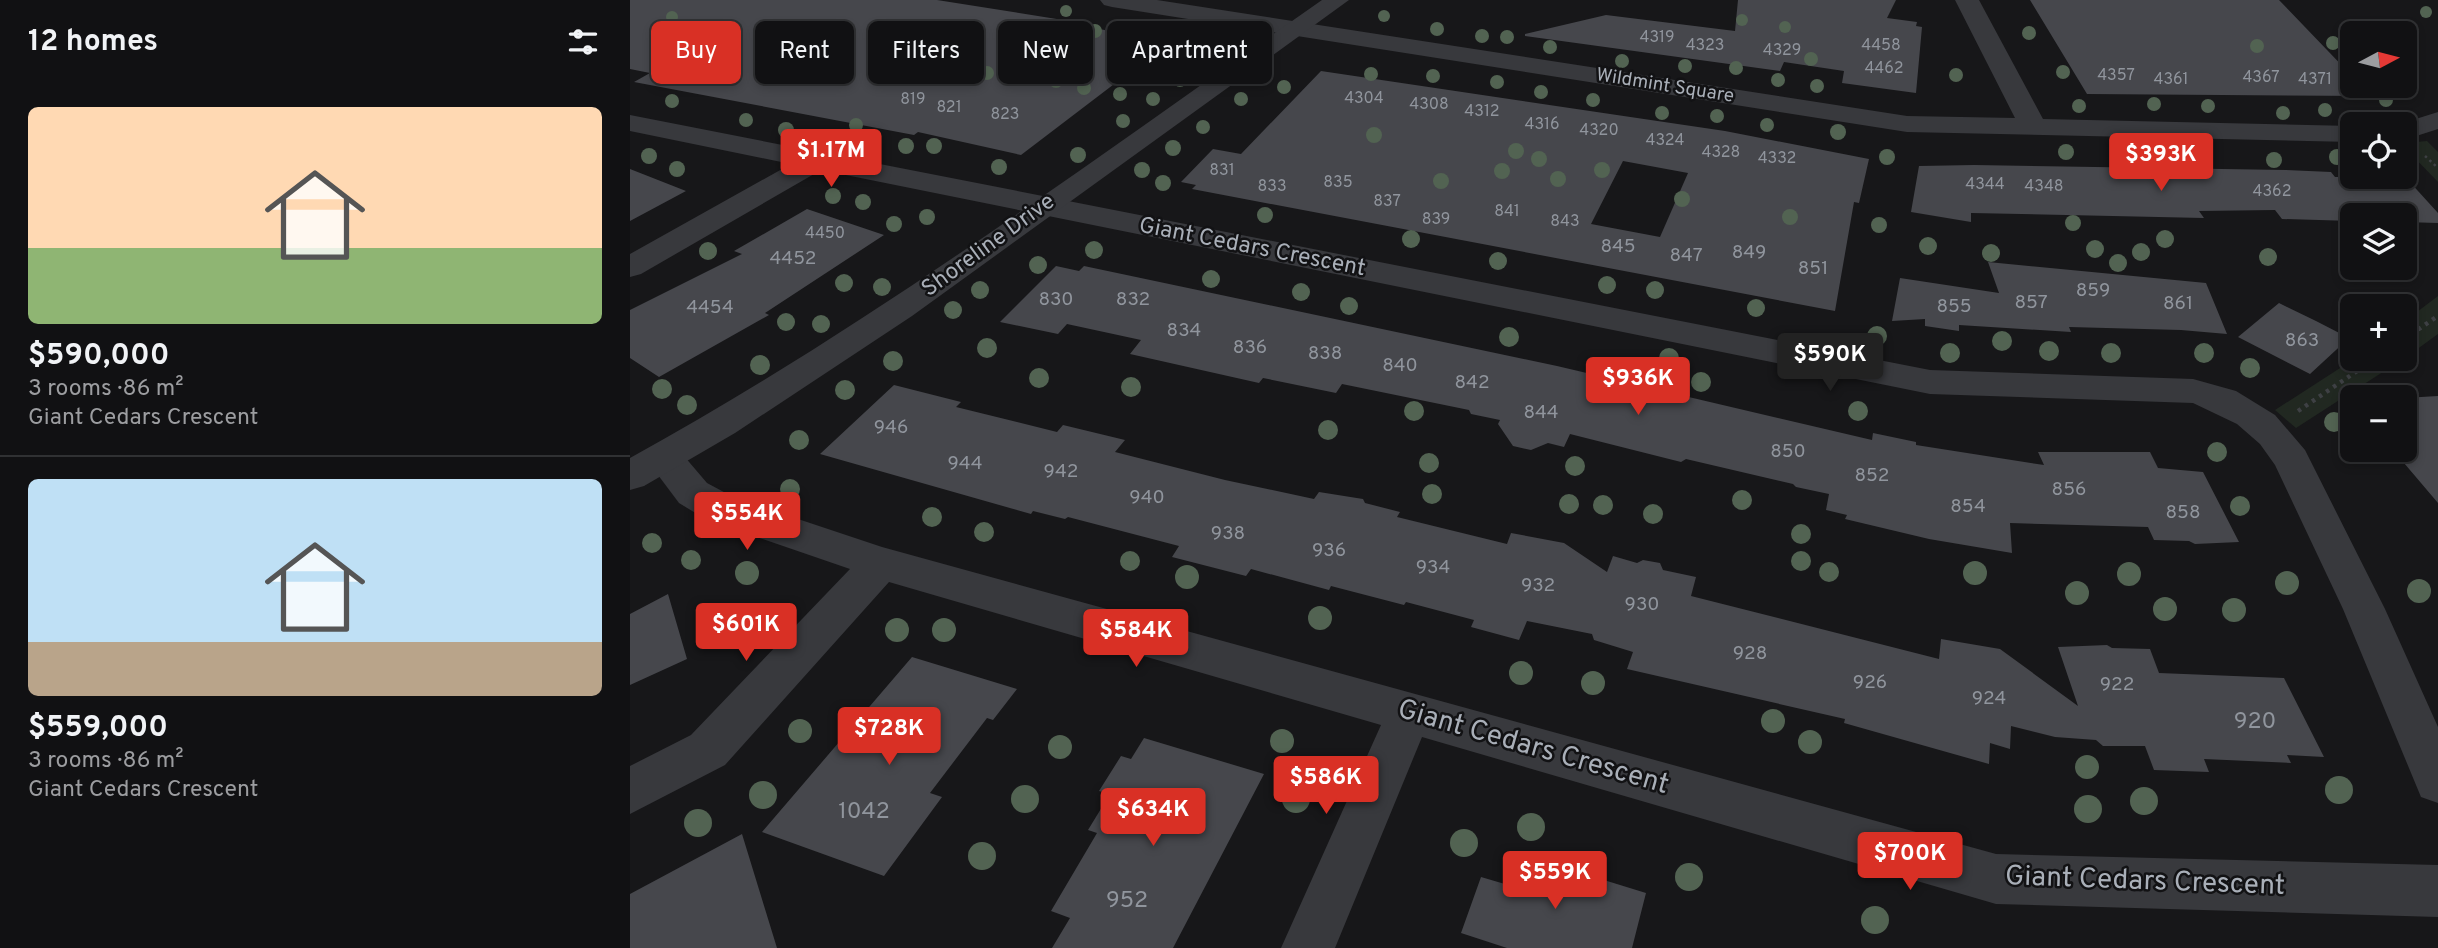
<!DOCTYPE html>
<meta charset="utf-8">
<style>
:root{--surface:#111113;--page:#1e1f21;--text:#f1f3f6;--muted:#9c9da0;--line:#303133;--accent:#d93025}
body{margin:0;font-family:Overpass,sans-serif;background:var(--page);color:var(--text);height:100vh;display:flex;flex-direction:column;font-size:26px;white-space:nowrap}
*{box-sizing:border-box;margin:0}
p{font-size:23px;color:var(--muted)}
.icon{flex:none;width:38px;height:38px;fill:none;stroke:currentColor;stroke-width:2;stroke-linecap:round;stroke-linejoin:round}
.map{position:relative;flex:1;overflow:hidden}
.details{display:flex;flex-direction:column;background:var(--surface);width:630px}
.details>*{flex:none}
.hud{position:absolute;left:21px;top:21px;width:665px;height:63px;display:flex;gap:14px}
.needle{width:46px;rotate:83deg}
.fabs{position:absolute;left:1710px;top:21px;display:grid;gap:14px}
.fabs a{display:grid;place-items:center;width:77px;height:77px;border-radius:10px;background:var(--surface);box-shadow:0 4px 10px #0003,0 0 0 2px var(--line);font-size:35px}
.price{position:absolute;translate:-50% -60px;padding:0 16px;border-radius:7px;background:var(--accent);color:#fff;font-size:23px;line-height:46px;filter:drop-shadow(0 2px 4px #0008)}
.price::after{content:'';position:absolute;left:50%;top:42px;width:21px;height:16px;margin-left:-10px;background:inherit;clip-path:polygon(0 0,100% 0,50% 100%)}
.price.active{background:#222;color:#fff}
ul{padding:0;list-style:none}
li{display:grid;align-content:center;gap:14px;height:371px;padding:0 28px}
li+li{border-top:2px solid var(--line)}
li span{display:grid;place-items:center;height:217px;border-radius:10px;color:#555}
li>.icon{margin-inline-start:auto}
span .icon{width:126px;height:126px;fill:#fffc;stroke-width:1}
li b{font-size:30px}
h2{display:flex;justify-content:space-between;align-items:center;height:84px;padding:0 28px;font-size:30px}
.tag{padding:0 24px;border-radius:10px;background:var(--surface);box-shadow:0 4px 10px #0003,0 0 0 2px var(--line);font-size:24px;line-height:63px}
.tag.active{background:var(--accent);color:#fff}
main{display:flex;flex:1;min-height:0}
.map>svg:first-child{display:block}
.green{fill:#212821}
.building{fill:#46474c;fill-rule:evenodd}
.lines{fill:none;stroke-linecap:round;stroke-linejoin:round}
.path-far1{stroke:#3e4044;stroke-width:2.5;stroke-dasharray:2.5 3.5;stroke-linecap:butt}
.path{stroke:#3e4044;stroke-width:4.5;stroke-dasharray:3.5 5;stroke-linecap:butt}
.minor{fill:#38393d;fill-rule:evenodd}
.tertiary{fill:#38393d;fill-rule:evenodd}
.tree{fill:#526352}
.labels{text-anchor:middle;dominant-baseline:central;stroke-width:5;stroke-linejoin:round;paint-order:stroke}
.far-number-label{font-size:16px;fill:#90959d}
.far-street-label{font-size:19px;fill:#a9afb8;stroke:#121214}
.number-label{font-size:19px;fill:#90959d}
.street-label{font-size:23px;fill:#a9afb8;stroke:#121214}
.near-number-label{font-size:23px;fill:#90959d}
.near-street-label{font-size:28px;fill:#a9afb8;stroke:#121214}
</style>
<main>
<section class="details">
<h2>12 homes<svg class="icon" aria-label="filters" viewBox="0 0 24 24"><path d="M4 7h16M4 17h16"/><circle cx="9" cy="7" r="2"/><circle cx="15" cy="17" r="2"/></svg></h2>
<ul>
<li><span style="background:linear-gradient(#ffd9b3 65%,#8fb573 0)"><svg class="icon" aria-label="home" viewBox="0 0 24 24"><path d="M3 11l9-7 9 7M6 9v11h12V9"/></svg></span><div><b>$590,000</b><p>3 rooms · 86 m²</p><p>Giant Cedars Crescent</p></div></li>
<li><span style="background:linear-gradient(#bfe0f5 75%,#b9a48a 0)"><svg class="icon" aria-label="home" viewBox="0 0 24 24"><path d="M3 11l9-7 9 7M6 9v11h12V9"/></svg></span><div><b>$559,000</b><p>3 rooms · 86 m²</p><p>Giant Cedars Crescent</p></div></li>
</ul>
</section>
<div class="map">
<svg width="1808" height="948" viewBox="0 0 1808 948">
<rect width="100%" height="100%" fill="#171719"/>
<path class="green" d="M1797,141L1808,152V182L1775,148V143Z
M1808,296V334L1775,358V321Z
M1724,359H1773L1666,428L1645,410Z"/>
<path class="building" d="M0,0H307L458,24L455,26L538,43L391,155L288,132L284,135L4,82L20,73L0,69Z
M1108,0H1266L1257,18L1287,22L1286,26L1292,27L1286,93L1212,83L1214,71L1154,62L1150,71L895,36V34L976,15L1105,31Z
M1400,0H1649L1722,76V86H1731L1739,96L1457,94Z
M691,71L1095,131L1239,159L1229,203L1224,202L1205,311L562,189L566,185L551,182L583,149L611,154ZM993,161L1058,173L1030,237L961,224Z
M1344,165L1656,170L1701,172L1705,177H1763L1778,180L1808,213V223L1774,222V215H1722V221L1652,219L1645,210L1569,211L1574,218L1341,213V222L1281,212L1289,166Z
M0,169L56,191L0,221Z
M177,209L254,235L135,313L139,315L29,377L0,358V310L112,254L104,251Z
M1358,262L1576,283L1597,334L1551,330L1439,327L1441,332L1329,325V331L1295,326V319L1262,321L1270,278L1369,293Z
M426,266L449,271L454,266L927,366L1242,440L1243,433L1286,442V445L1414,465L1408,452H1520L1528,468L1573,472L1609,542L1565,544L1559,541L1524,540L1518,527L1380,523L1382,553L1299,539L1215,519L1217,515L1196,510L1199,494L1166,487L1163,484L1056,459L1051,462L940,434L934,447L918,443L901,450L883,446L868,424L870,420L841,414L839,410L712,384L706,393L633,378L629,383L500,354L511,340L437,324L428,334L370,322Z
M1649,303L1686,321L1719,338L1680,374L1608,337Z
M264,385L331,402L326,407L427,432L433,425L495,440L485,452L595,480L684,499L689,492L733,499L735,503L770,512L767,517L877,544L881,533L934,543L977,572L983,556L1007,563L1013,560L1030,563L1033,570L1066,577L1061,596L1309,659L1311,639L1370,649L1448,706L1428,647L1477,645L1482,648L1520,649L1529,673L1654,678L1694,757L1657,755L1661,763L1574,759L1579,772L1524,770L1515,746H1473L1466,740L1425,737L1381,726L1380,749L1360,743L1359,764L1214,723L1215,719L997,669L1003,652L964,640L962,634L897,621L889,640L841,627L844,620L776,602L774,605L701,586L699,590L621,569L616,576L542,557L549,546L438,517L435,519L403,511L401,514L190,454Z
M1808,396V503L1774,463V398Z
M38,594L57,659L0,685V614Z
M282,657L387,689L363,720L357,718L300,793L312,797L254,876L132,832Z
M514,738L634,774L543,948H422L440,918L421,911L467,833L458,830L480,794L469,791L491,756L501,759Z
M112,834L147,948H0V894Z
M896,856L1016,893L1002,948H877L831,933L851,877L885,887Z"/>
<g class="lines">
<path class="path-far1" d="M1795,156L1808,168"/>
<path class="path" d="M1774,339L1808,316
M1668,411L1745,359"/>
<path class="minor" d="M470,0H527L1277,116L1385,118L1325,0H1349L1413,119L1722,126V142L1277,132L482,7L474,5Z
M1808,112V129L1774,140V124H1770Z
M0,115L1300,370L1563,379L1606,391L1645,415L1675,450L1755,609L1808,727V803L1791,797L1713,609L1645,465L1630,444L1607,424L1563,403L1300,394L191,170L11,274L0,277V254L161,164L0,131Z
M35,445L48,449L77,483L105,498L252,547L1366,854L1808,865V917L1366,904L792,737L705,948H651L751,725L259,582L95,765L0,814V766L61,735L220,569L77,520L49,503L16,459L22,449Z"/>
<path class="tertiary" d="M692,0H719L282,316L105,433L14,486L0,490V458C242,325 465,158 692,0Z"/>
</g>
<g class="tree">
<circle cx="436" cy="11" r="6"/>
<circle cx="1796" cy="12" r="6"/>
<circle cx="754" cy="16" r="6"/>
<circle cx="42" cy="17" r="6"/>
<circle cx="1112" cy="20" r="6"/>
<circle cx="73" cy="25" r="6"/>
<circle cx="1155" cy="27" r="6"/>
<circle cx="807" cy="29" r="7"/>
<circle cx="465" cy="31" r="7"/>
<circle cx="552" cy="31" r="7"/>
<circle cx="1399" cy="33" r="7"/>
<circle cx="133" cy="34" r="7"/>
<circle cx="852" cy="36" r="7"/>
<circle cx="877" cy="37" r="7"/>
<circle cx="446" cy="41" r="7"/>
<circle cx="1703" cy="43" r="7"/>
<circle cx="1627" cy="46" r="7"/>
<circle cx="920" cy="47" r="7"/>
<circle cx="172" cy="54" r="7"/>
<circle cx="251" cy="54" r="7"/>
<circle cx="283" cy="59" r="7"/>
<circle cx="1181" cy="59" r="7"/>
<circle cx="992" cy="61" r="7"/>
<circle cx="304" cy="63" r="7"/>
<circle cx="576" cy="64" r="7"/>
<circle cx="1055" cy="66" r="7"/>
<circle cx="1106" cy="68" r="7"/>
<circle cx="1433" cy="72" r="7"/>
<circle cx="357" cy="73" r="7"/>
<circle cx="741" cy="74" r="7"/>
<circle cx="1326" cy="75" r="7"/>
<circle cx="803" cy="76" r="7"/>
<circle cx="550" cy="80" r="7"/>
<circle cx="1148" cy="80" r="7"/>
<circle cx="426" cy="81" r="7"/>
<circle cx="867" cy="82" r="7"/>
<circle cx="1187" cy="86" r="7"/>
<circle cx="654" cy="87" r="7"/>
<circle cx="454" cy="88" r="7"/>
<circle cx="911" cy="92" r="7"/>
<circle cx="490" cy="94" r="7"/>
<circle cx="523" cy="99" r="7"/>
<circle cx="611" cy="99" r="7"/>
<circle cx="963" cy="100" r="7"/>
<circle cx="1756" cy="100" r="7"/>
<circle cx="42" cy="101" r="7"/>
<circle cx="1524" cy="104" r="7"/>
<circle cx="1449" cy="106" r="7"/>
<circle cx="1578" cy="106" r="7"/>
<circle cx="1695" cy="110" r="7"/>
<circle cx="1032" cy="113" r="7"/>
<circle cx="1653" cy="113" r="7"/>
<circle cx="1087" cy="116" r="7"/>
<circle cx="116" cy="120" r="7"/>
<circle cx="493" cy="121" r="7"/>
<circle cx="226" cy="125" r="7"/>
<circle cx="1137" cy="125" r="7"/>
<circle cx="573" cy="127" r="7"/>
<circle cx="156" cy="130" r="8"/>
<circle cx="1208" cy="132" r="8"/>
<circle cx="744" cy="135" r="8"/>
<circle cx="276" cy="146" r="8"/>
<circle cx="304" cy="146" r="8"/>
<circle cx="543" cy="148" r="8"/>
<circle cx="886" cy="151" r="8"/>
<circle cx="1436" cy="152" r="8"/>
<circle cx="1510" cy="153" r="8"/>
<circle cx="448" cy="155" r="8"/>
<circle cx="19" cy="156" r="8"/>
<circle cx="1257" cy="157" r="8"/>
<circle cx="1707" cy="157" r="8"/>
<circle cx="1571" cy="158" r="8"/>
<circle cx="909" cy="159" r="8"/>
<circle cx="1644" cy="160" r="8"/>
<circle cx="369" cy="167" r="8"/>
<circle cx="47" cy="169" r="8"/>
<circle cx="512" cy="170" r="8"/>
<circle cx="972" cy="170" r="8"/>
<circle cx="872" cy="171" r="8"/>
<circle cx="928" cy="179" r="8"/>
<circle cx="811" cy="181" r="8"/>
<circle cx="533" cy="183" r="8"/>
<circle cx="203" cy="196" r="8"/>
<circle cx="1052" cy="199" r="8"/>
<circle cx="233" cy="202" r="8"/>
<circle cx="635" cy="215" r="8"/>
<circle cx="297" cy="217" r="8"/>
<circle cx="1160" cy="217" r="8"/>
<circle cx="1443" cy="223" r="8"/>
<circle cx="264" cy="224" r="8"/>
<circle cx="1249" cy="225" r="8"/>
<circle cx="781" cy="239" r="9"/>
<circle cx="1535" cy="239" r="9"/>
<circle cx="1298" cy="246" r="9"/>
<circle cx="1465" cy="249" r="9"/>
<circle cx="464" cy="250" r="9"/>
<circle cx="78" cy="251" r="9"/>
<circle cx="1511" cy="252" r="9"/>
<circle cx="1361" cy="253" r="9"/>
<circle cx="1638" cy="257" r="9"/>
<circle cx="868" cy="261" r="9"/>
<circle cx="1488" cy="263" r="9"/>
<circle cx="408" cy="265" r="9"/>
<circle cx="581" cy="279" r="9"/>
<circle cx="214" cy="283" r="9"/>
<circle cx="977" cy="285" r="9"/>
<circle cx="252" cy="287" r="9"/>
<circle cx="350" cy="290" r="9"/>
<circle cx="1025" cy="290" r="9"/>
<circle cx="671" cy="292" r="9"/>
<circle cx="719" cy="306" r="9"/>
<circle cx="1126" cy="308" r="9"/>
<circle cx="323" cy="310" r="9"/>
<circle cx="156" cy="322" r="9"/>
<circle cx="191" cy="324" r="9"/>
<circle cx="1247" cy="336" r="10"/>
<circle cx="879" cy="337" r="10"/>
<circle cx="1372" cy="341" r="10"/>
<circle cx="357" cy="348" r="10"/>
<circle cx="1419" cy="351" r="10"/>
<circle cx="1320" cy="353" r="10"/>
<circle cx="1481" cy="353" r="10"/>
<circle cx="1574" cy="353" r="10"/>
<circle cx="1039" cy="358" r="10"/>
<circle cx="263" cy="361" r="10"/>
<circle cx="130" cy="365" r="10"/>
<circle cx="1620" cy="368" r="10"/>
<circle cx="409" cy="378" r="10"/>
<circle cx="1071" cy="382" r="10"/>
<circle cx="501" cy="387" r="10"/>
<circle cx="32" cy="389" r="10"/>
<circle cx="215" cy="390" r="10"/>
<circle cx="57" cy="405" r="10"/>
<circle cx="784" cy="411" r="10"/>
<circle cx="1228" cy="411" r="10"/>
<circle cx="1704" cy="422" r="10"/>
<circle cx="698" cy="430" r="10"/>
<circle cx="169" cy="440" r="10"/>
<circle cx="1587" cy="452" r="10"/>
<circle cx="799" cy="463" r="10"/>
<circle cx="945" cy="466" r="10"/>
<circle cx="160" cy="489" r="10"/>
<circle cx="802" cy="494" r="10"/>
<circle cx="1112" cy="500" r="10"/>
<circle cx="939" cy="504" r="10"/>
<circle cx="973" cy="505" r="10"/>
<circle cx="1610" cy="506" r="10"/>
<circle cx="1023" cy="514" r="10"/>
<circle cx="302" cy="517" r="10"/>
<circle cx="354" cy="532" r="10"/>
<circle cx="1171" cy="534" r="10"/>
<circle cx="22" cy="543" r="10"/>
<circle cx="61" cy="560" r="10"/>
<circle cx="500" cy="561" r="10"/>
<circle cx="1171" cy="561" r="10"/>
<circle cx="117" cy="573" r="12"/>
<circle cx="1345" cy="573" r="12"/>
<circle cx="1199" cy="572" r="10"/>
<circle cx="1499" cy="574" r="12"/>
<circle cx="557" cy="577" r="12"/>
<circle cx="1657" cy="583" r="12"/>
<circle cx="1789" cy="591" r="12"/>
<circle cx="1447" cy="593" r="12"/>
<circle cx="1535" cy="609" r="12"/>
<circle cx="1604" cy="610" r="12"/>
<circle cx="690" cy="618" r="12"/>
<circle cx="267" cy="630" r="12"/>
<circle cx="314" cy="630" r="12"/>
<circle cx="891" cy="673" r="12"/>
<circle cx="963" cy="683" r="12"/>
<circle cx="1143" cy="721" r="12"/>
<circle cx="170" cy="731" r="12"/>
<circle cx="652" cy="741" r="12"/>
<circle cx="1180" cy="742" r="12"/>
<circle cx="430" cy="747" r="12"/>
<circle cx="1457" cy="767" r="12"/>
<circle cx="1709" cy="790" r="14"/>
<circle cx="133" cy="795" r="14"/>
<circle cx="395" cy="799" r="14"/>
<circle cx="666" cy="799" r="14"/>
<circle cx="1514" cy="801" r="14"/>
<circle cx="1458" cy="809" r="14"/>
<circle cx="68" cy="823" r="14"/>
<circle cx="901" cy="827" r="14"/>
<circle cx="834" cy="843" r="14"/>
<circle cx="352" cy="856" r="14"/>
<circle cx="1059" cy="877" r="14"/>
<circle cx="1245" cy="920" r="14"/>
</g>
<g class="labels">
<g class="far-number-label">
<text x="1027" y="38">4319</text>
<text x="1075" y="46">4323</text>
<text x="1251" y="46">4458</text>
<text x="1152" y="51">4329</text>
<text x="1254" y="69">4462</text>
<text x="1486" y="76">4357</text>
<text x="1631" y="78">4367</text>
<text x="1541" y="80">4361</text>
<text x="1685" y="80">4371</text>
<text x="734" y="99">4304</text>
<text x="283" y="100">819</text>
<text x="799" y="105">4308</text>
<text x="319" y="108">821</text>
<text x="852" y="112">4312</text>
<text x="375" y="115">823</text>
<text x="912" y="125">4316</text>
<text x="969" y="131">4320</text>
<text x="1035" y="141">4324</text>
<text x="1091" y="153">4328</text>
<text x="1147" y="159">4332</text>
<text x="592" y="171">831</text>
<text x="708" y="183">835</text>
<text x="1355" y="185">4344</text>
<text x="642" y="187">833</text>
<text x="1414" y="187">4348</text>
<text x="1642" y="192">4362</text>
<text x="757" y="202">837</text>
<text x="877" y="212">841</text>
<text x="806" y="220">839</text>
<text x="935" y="222">843</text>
<text x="195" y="234">4450</text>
</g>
<g class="far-street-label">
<text transform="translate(1035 86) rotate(9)">Wildmint Square</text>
</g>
<g class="number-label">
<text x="988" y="247">845</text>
<text x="1119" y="253">849</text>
<text x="1056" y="256">847</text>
<text x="163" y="259">4452</text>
<text x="1183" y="269">851</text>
<text x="1463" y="291">859</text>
<text x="426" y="300">830</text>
<text x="503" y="300">832</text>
<text x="1401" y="303">857</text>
<text x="1548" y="304">861</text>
<text x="1324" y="307">855</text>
<text x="80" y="308">4454</text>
<text x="554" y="331">834</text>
<text x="1672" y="341">863</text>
<text x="620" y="348">836</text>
<text x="695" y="354">838</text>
<text x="770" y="366">840</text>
<text x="842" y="383">842</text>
<text x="911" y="413">844</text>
<text x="261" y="428">946</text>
<text x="1158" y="452">850</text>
<text x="335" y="464">944</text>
<text x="431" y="472">942</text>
<text x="1242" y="476">852</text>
<text x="1439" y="490">856</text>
<text x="517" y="498">940</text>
<text x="1338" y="507">854</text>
<text x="1553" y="513">858</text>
<text x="598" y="534">938</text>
<text x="699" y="551">936</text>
<text x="803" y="568">934</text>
<text x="908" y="586">932</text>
<text x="1012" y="605">930</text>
<text x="1120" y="654">928</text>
<text x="1240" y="683">926</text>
<text x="1487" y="685">922</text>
<text x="1359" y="699">924</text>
</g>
<g class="street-label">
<text transform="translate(359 246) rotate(-36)">Shoreline Drive</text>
<text transform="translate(622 248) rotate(11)">Giant Cedars Crescent</text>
</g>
<g class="near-number-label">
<text x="1625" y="722">920</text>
<text x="234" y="812">1042</text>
<text x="497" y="901">952</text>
</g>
<g class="near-street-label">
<text transform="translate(903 748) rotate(16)">Giant Cedars Crescent</text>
<text transform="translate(1515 882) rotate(2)">Giant Cedars Crescent</text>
</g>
</g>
</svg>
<div class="fabs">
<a><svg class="needle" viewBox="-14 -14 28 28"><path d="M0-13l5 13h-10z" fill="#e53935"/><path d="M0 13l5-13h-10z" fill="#9c9da0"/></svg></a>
<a><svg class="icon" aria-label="locate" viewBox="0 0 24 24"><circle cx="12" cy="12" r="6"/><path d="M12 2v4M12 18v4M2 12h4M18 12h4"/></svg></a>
<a><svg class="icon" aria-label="layers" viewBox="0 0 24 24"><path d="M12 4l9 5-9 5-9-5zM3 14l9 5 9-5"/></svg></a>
<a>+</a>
<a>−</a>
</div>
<b class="price" style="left:201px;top:189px">$1.17M</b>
<b class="price" style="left:1531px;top:193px">$393K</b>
<b class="price active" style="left:1200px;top:393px">$590K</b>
<b class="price" style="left:1008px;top:417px">$936K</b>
<b class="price" style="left:117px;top:552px">$554K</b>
<b class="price" style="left:116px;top:663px">$601K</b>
<b class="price" style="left:506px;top:669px">$584K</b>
<b class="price" style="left:259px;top:767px">$728K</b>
<b class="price" style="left:696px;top:816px">$586K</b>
<b class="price" style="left:523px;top:848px">$634K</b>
<b class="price" style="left:1280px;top:892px">$700K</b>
<b class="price" style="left:925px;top:911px">$559K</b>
<div class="hud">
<a class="tag active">Buy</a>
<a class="tag">Rent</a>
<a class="tag">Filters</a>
<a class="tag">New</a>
<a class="tag">Apartment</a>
</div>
</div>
</main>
